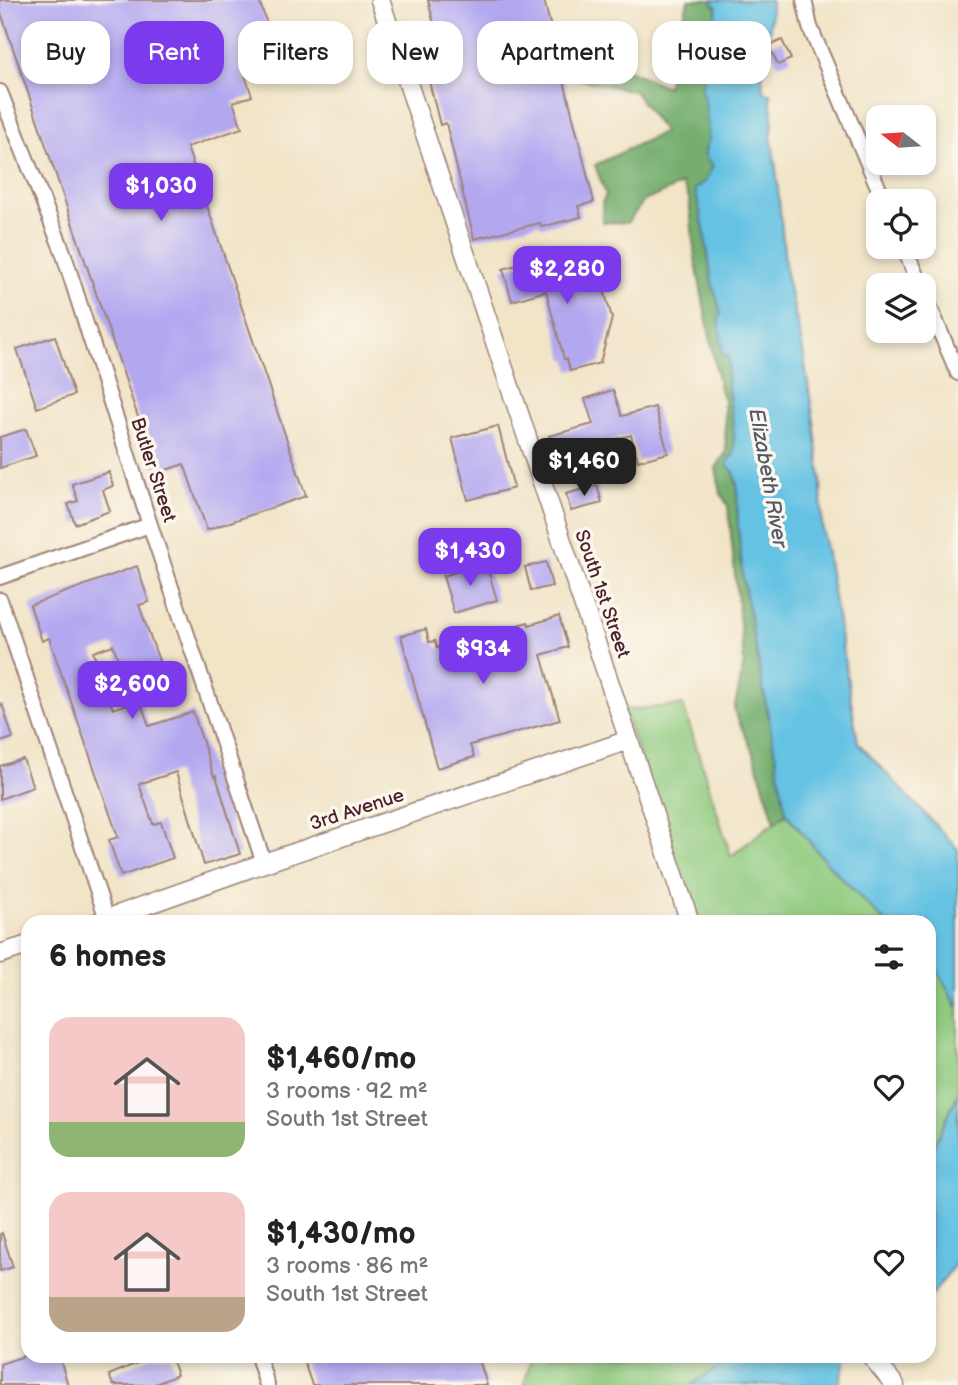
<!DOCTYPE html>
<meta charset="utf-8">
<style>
:root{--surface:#fff;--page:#f6f6f6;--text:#222;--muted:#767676;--accent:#7c3aed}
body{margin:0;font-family:"Balsamiq Sans",sans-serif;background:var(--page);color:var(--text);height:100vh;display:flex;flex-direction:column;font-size:26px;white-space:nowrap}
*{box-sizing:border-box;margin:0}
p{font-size:23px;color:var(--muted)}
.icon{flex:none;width:38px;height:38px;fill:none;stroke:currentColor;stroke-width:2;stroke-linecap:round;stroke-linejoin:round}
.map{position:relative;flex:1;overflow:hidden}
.panel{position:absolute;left:21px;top:915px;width:915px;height:448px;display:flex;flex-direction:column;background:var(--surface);border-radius:21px;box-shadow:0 4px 10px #0003}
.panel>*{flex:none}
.banner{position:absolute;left:21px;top:21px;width:917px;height:63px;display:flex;gap:14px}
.needle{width:46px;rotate:287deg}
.fabs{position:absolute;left:866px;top:105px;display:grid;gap:14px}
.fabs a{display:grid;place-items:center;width:70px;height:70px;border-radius:14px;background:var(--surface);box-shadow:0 4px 10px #0003;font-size:35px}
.price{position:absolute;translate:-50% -60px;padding:0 16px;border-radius:14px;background:var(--accent);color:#fff;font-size:23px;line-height:46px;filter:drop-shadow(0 2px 4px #0008)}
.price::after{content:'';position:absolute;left:50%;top:42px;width:21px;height:16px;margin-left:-10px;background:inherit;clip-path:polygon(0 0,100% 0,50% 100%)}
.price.on{background:#222;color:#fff}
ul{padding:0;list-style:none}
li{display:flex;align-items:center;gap:21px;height:175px;padding:0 28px}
li span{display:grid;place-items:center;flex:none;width:196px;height:140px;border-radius:21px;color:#555}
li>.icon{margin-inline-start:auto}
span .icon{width:84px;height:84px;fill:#fffc;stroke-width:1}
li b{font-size:30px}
h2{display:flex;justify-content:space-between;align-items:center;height:84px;padding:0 28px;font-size:30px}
.tag{padding:0 24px;border-radius:21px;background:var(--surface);box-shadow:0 4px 10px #0003;font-size:24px;line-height:63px}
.tag.on{background:var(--accent);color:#fff}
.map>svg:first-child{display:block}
.green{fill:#90ca7f;stroke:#6d7455;stroke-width:2}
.forest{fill:#74ae6e;stroke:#5f664c;stroke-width:2}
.water{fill:#65c2e3;stroke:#587087;stroke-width:2}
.building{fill:#b3a8f0}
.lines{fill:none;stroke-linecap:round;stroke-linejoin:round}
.minor-casing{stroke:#9e8279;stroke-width:18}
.tertiary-casing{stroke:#9e8279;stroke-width:21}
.minor{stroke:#fff;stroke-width:14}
.tertiary{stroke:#fff;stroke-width:18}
.labels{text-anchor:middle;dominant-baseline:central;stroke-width:7;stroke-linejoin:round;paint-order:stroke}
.street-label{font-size:19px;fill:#4a1f2b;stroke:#fbf7ec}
.water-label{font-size:21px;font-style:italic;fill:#53586b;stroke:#fbf7ec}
</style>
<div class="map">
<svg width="958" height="1385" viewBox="0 0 958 1385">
<rect width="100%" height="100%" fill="#fbf7ec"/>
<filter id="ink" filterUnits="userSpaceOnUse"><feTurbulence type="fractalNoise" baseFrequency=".0143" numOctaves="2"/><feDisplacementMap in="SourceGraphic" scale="14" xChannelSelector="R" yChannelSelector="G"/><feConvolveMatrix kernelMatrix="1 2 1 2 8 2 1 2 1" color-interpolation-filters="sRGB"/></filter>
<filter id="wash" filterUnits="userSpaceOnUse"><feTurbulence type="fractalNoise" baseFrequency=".00686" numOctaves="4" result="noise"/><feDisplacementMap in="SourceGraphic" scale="28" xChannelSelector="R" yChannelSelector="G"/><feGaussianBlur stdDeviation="1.57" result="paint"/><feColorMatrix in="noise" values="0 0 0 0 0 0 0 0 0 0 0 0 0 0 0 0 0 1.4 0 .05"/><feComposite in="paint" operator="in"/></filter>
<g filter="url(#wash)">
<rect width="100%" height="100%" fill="#f1e4c7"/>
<path class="green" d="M683,705L731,856L786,813L827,863L885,922H694L624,710Z
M929,955L958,1008V1094L929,1156Z
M532,1356H735L691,1385H524Z"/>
<path class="forest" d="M688,0H713L712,3L717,7L716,18L712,26L709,50L698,67L704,76L701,88L705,101L709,139L705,151L706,157L713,166L705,182L695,189L704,229L712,281L721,313L729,362L727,373L735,440L733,456L734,471L737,485L738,526L743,578L786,813L775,822L753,752L734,711L744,663L728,506L721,494L716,468L726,452L724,400L720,390L695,258L689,198L682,184L644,201L627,223L602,222V203L606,195L595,165L664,132L634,91L582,80L585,67L628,70L667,87Z"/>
<path class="water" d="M713,0H771C771,14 771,27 768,41C766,58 759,75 764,92L770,93L773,127L771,135L776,168L786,273L802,345L815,428L821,480L822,525L858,743L958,849V1008L929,955V922H885L827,863L786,813L743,578L738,526L737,485L734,472L727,465L729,458L733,456C736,433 731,412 728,389C726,378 730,367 728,356L723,355L719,320L721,313L712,281L704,229L695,189L705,182L713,166L706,158L705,151L709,139L705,101L701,88L704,76L697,67L709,50L712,26L716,18L717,7L712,3Z
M958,1094V1260L929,1299V1156Z
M735,1356H846L839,1385H691Z"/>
<g id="blocks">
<path class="building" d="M0,0H259L274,45L239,57L252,96L233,102L242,128L187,147L306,496L207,530L184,464L157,473L0,10Z
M428,0H544L594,202L578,206L581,217L541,227L540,223L474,239L446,123L440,125L429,81L447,76Z
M782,40L791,59L778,65L769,46Z
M552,255L554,264L574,258L580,282L600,276L612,318L600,363L570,371L567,359H564L546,291L512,301L503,269Z
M55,336L74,395L37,408L17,349Z
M613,390L622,416L655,407L668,453L638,461L631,435L554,456L549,436L593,424L585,399Z
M498,426L514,488L468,500L452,438Z
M26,429L36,456L0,468V437Z
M109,472L113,486L103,490L110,511L75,524L68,504L78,501L72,484Z
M597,485L602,503L571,511L566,494Z
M546,562L552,586L531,591L525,567Z
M486,563L497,600L454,613L443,576Z
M137,566L149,602L139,605L168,686L133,699L113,645L93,652L100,673L113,709L140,700L149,726L193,712L214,777L216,776L240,854L204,865L176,772L139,784L153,824L161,822L173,858L121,876L109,840L118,837L49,638L42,641L30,605Z
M559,616L568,647L541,655L560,720L470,745L474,757L437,768L401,636L426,629L429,642L435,641L437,648L528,622L529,625Z
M2,704L13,738L0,742V705Z
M23,759L33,787L0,799V766Z
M2,1233L13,1267L0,1271V1234Z
M24,1356H59L68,1385H0V1364Z
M154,1356H170L177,1375L153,1385H113L109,1375Z
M302,1356H478L487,1385H312Z"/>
</g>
</g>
<g filter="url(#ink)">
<use href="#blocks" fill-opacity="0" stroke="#9e8279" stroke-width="2"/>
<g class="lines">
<defs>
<path id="minor" d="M804,0L810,27L884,201
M0,92L63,252L150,525L264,863
M904,247L920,285
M924,294L958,373
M0,577L150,525
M0,600L108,922
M258,1356L267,1385"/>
<path id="tertiary" d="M380,0L690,922
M98,922L264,863L629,740
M0,954L28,945
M871,1356L895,1385"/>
</defs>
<use href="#minor" class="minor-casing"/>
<use href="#tertiary" class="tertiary-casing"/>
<use href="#minor" class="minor"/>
<use href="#tertiary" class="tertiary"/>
</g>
</g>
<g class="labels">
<g class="street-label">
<text transform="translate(153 470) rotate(72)">Butler Street</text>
<text transform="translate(602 594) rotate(71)">South 1st Street</text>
<text transform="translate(357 810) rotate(-18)">3rd Avenue</text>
</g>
<g class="water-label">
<text transform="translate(768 478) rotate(80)">Elizabeth River</text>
</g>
</g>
</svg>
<div class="fabs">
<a><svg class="needle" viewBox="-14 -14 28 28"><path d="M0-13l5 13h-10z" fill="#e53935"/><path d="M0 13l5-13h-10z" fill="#767676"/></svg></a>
<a><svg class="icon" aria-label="locate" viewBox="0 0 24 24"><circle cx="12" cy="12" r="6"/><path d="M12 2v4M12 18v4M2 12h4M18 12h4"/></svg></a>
<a><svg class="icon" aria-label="layers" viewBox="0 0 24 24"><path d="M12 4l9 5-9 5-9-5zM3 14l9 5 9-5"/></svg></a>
</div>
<b class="price" style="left:161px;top:223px">$1,030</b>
<b class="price" style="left:567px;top:306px">$2,280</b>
<b class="price on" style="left:584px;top:498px">$1,460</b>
<b class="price" style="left:470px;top:588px">$1,430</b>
<b class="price" style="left:483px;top:686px">$934</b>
<b class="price" style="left:132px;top:721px">$2,600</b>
<div class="banner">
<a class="tag">Buy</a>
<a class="tag on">Rent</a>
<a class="tag">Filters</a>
<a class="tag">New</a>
<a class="tag">Apartment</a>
<a class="tag">House</a>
</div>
<section class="panel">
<h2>6 homes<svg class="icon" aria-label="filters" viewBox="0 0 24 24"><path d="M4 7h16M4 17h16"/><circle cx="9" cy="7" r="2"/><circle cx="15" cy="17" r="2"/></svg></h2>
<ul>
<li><span style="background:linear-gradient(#f6c9c9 75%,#8fb573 0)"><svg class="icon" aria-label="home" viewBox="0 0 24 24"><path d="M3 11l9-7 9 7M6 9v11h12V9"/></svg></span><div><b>$1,460/mo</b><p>3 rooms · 92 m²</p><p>South 1st Street</p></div><svg class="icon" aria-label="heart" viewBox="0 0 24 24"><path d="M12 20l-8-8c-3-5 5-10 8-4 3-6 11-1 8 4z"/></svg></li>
<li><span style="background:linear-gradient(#f6c9c9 75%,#b9a48a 0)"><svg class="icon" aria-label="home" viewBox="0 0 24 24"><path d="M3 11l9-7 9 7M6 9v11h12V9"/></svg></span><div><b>$1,430/mo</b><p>3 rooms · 86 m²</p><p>South 1st Street</p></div><svg class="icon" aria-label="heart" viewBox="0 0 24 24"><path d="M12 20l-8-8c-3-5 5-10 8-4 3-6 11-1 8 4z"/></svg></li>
</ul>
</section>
</div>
